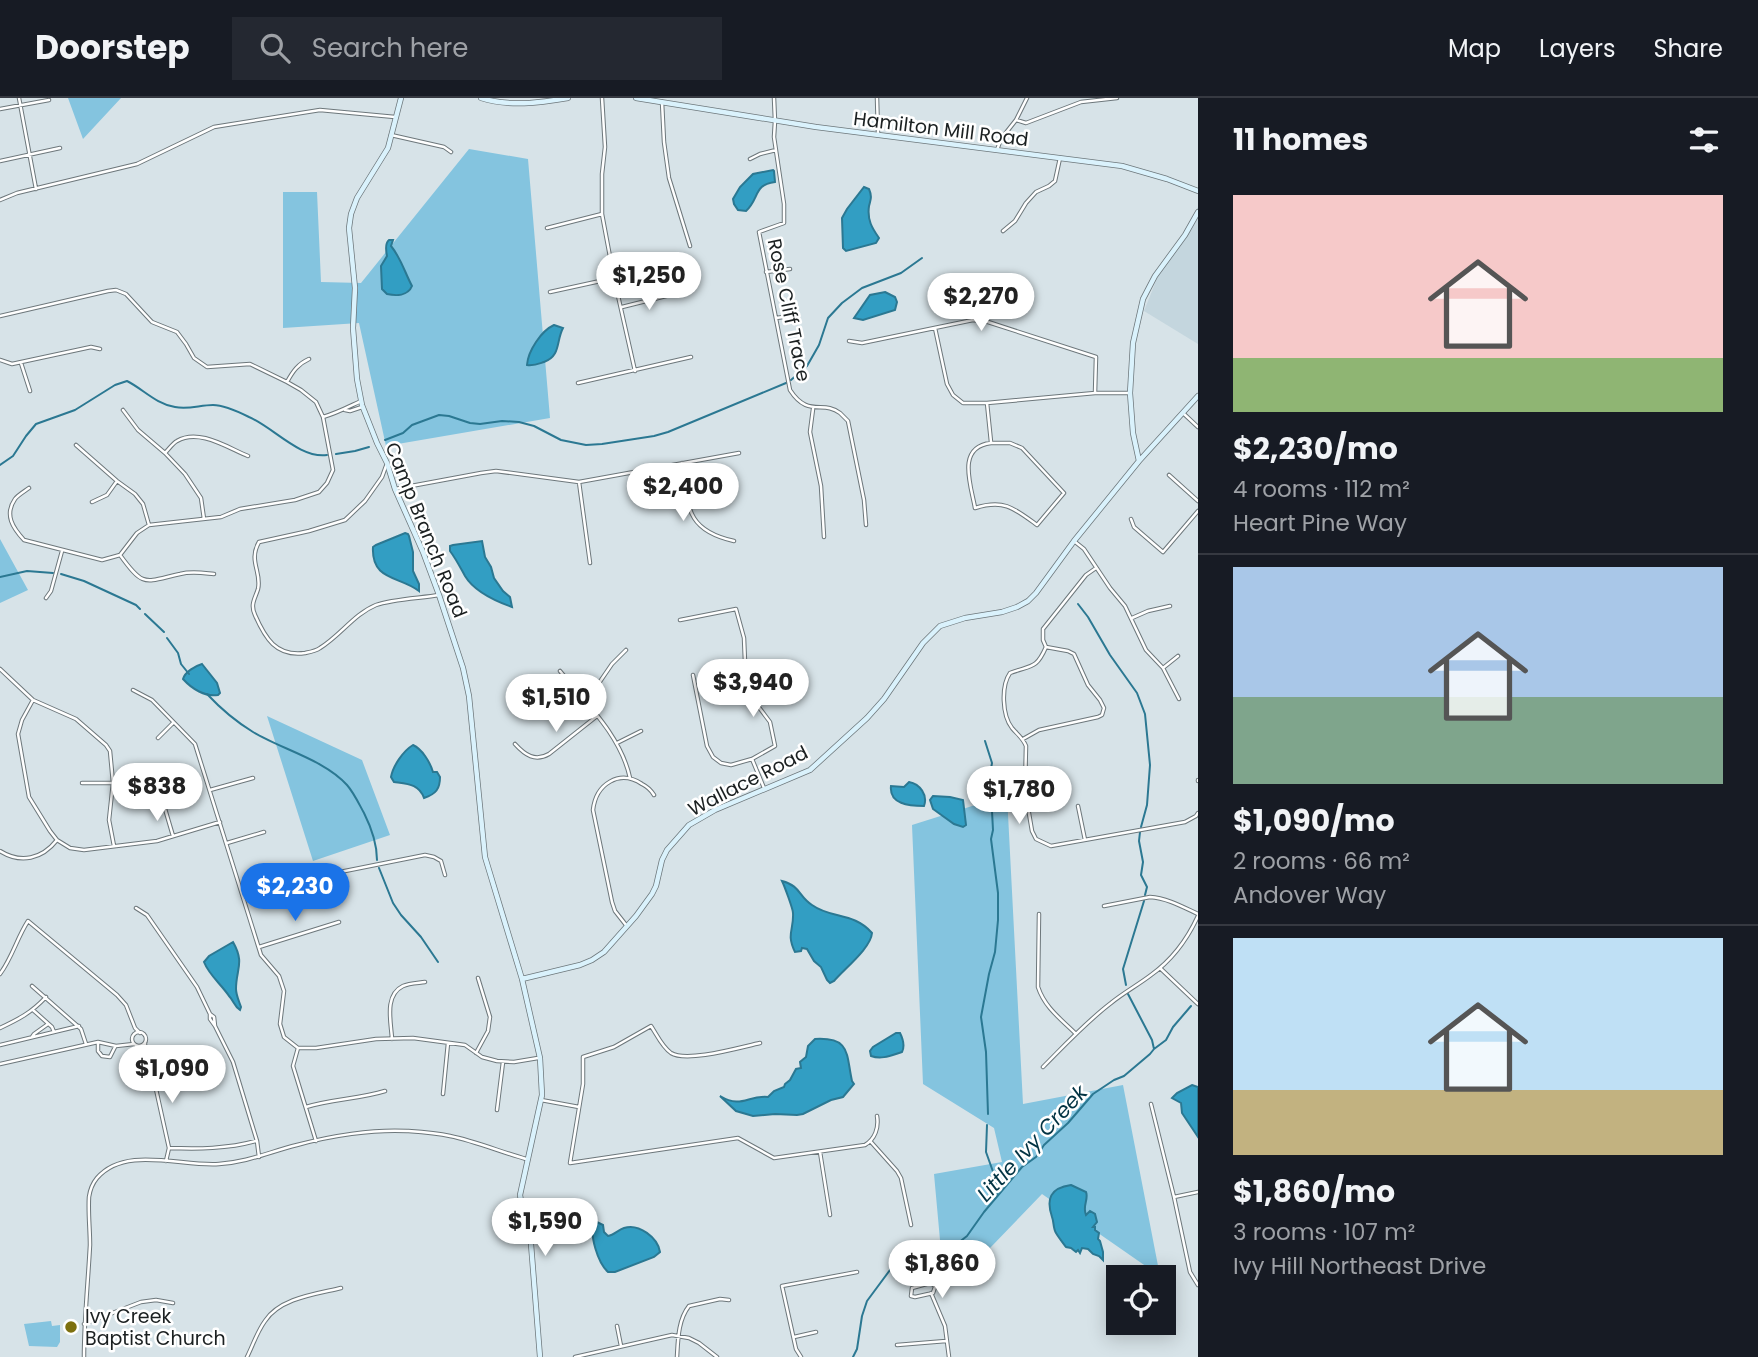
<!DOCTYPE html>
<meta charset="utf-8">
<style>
:root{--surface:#171b24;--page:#242831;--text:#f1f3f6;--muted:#9ea1a6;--line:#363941;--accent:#1a73e8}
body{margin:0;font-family:Poppins,sans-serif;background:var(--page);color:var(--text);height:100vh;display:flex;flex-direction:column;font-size:26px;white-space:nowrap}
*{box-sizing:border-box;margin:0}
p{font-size:23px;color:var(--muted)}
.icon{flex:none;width:38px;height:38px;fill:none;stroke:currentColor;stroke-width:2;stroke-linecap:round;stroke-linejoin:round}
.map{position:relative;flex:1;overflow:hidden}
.details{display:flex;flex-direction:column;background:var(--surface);width:560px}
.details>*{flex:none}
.fabs{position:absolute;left:1106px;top:1167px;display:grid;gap:14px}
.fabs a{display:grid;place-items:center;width:70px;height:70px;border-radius:0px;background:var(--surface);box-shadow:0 4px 18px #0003;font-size:35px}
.price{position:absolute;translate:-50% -60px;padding:0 16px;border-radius:24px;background:#fff;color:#222;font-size:23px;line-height:46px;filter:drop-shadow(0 2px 4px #0008)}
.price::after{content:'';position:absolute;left:50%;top:42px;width:21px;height:16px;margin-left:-10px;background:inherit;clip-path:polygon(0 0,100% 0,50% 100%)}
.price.selected{background:var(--accent);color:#fff}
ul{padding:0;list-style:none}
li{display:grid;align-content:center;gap:14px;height:371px;padding:0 35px}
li+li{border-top:2px solid var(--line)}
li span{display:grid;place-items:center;height:217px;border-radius:0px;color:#555}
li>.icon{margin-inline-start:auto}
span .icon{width:126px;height:126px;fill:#fffc;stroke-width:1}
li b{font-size:30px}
h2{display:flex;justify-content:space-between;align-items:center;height:84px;padding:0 35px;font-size:30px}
header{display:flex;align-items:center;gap:42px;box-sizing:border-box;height:98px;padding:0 35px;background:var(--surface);border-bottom:2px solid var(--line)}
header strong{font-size:33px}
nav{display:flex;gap:38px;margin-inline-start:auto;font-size:24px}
.search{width:490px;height:63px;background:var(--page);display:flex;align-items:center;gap:18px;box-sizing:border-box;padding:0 24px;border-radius:0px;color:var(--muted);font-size:26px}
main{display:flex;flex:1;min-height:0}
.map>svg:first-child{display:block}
.built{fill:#c4d6de}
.green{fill:#84c4df}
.water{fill:#329ec3;stroke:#2b7892;stroke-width:2}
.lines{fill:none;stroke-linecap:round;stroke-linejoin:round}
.stream{stroke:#2b7892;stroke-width:2}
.street-casing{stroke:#6d777b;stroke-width:4.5}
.secondary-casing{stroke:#6d777b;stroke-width:6}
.street{stroke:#fff;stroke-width:2.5}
.secondary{stroke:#daf2fc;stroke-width:4.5}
.poi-dot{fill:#7d700f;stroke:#fff;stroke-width:2.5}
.labels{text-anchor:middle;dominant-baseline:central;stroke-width:5;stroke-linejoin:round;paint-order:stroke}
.street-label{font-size:19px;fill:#1b2021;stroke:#fff}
.poi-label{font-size:19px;fill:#1b2021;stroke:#fff;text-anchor:start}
.water-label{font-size:21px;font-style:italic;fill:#023343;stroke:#fff}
</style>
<header>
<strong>Doorstep</strong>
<div class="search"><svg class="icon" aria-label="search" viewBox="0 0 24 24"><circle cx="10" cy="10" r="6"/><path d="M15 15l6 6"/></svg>Search here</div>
<nav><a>Map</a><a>Layers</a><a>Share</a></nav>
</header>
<main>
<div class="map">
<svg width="1198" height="1259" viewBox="0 0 1198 1259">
<rect width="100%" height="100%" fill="#d7e3e8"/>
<path class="built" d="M1198,109V246L1144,213L1158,178Z"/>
<path class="green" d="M68,0H121L83,41Z
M469,51L528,61L550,320L386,348L359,225L283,230V94H317L321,184L361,185Z
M0,441L28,492L0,505Z
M267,618L362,662L390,737L313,763Z
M1007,697L1023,1006L1123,987L1160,1178L1042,1096L962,1179L940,1142L934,1076L1002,1064L994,1030L923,986L912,727Z
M51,1223L52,1228L60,1227V1244L57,1249L29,1248L24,1226Z"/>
<path class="water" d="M773,72L774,73L775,84C753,87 760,100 746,113L738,112L734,106L733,101L740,89L753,76Z
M864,89L869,91C872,98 871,101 869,108C867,122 872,130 879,140L876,145L846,153L843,150L842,120L847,111Z
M389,142H393L391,148C401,160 405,175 412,188C408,198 396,198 387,196L382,191L381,168L387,158C386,153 385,145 389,142Z
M885,194L895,199L897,204L895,212L863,222L854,220L870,197Z
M554,227L563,230C556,243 561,258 544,264C538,266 534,268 527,267C528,253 541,233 554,227Z
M405,435L408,436L409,438L413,454V473L419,486V493C400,478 371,483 373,449L376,447Z
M482,443L485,459L491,469L494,480L503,493L510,499L512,509C495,503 474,493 465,478C460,469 456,461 450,453V448L453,447Z
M202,566L217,585L220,595L218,597C205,599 192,591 183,581C185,574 195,568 202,566Z
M413,647C422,651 430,664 433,674H437L440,679C440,691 436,696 424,700C419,686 408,686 394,684L391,679C393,668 403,653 413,647Z
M909,684C920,686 928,697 924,708C909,708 889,706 891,688L904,689Z
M933,698L950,699L963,702L966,727L963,729L954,726L933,711L930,702Z
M782,783C801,788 798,798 812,807C831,821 854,814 872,835C871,850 844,871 834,883L830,885L827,882L821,869L814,863L807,851L802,850L801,853L795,854C786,836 794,832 793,815C793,811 784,787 782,783Z
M233,844C245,865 236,871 236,891C236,897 239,903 241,909L240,912C234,908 234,903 229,898C221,886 209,877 204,864L209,858Z
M896,935H900C903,941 905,948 902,954C892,957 882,962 871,958L870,953L873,949Z
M815,941C851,939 846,956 852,983L854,986L843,999L831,1002L803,1016L797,1017L775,1016L753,1018L736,1013L721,999L720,998C742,1011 747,997 768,999L774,993L784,989L785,986L790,982L796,971L801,970L800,964L806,959L808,948Z
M1192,987L1198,989V1039L1182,1015L1181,1005L1172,1000L1177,995Z
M1071,1087L1086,1094C1089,1101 1082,1108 1086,1117L1090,1113L1095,1116L1097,1124L1093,1129H1095V1132L1099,1135L1098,1141L1100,1143L1103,1154V1162L1099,1158L1093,1156L1088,1151L1082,1150L1080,1155L1078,1152L1076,1154L1071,1150L1066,1149C1063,1145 1059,1140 1056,1135C1053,1130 1054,1124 1052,1119C1046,1101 1050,1090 1071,1087Z
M594,1124H597L603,1127L604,1134L608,1138C614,1137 618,1132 624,1130C639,1125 658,1140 660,1154L654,1159L615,1174H608C598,1165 589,1137 594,1124Z"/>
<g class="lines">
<path class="stream" d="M791,282L807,268L819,247L828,220L842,205L862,190L901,175L922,160
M385,342L403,335L412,327L439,317L449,318L470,325L480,326L502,323L519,324L534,328L561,342L586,347L602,346L654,338L668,334L786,285
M336,356L355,353L369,349
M0,367L13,358L26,338L36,326L75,312L115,287L127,283C143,291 156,306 175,309C188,312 200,307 213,307C225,307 239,314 249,319C273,329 300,361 327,357
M61,476L84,483L136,507L140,511
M0,479L27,473L53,475
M1078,506L1088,519L1110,557L1137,595L1145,616L1150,667L1147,707L1141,729
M145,516L164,534
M167,540L178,555L181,566L189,576
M207,596C221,611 235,623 253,634C281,651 325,662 347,687C354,695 359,706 364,715C371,729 377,747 377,762
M985,643L992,665L990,676L993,732L991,741L998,795V822L995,854L989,876L981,919L986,954L988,1016
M1140,734L1139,743L1143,764L1141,777L1147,789L1145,797
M379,770L393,805L401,817L421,839L438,864
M1126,887L1123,871L1144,803
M1128,896L1152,942L1154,951
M987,1027L986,1054L996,1082L997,1098
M853,1259L857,1251L862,1218L867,1203L890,1172L904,1163L912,1161L923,1164L934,1159L953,1149L967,1138L984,1114L1022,1069L1036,1059L1044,1047L1068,1025L1093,996L1114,982L1124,978L1150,956L1154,951L1166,942L1173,929L1191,908"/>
<defs>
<path id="street" d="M19,0L36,91
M602,0L605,49L602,76V116L614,180L635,273
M774,0L775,23L774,39L784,106V125L759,134L790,292C808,320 823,302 840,315C841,316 847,322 848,323L864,402L866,427
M877,0L878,35
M662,4L664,44L669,80L690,148
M0,11L49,2
M1016,22L1027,0
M391,37L444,49L451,54
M997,52L1001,41L1016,22L1026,25L1081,4L1117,0
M750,61L760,56L776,52
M0,63L60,50
M0,102L17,95L137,66L214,29L320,12L395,19
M547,130L602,116
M1003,133L1015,123L1026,105L1036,94L1049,88L1055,83L1060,60
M766,174L790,171
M550,194L614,180
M622,209L670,197
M0,218L108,193L116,192L126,196L152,224L177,234L186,246L194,260L207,269L250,266L287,284L301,292L316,304L323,319L333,372L327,385L319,394L295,402L240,411L221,419L149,427L137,435L120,457L102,462L24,442C13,430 4,417 15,401C18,397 25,393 29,390
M776,220L798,217
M935,230L947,286L953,297L963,305H987L1095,295H1129
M849,243L862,245L973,222L988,224L1096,259L1095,295
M0,262L12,266L91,249L100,251
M21,265L30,293
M287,284C293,273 298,266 309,261
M578,285L691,259
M987,305L991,344
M813,311L810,334L821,388L824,439
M123,312L138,332L165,355L185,376L201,400L204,421
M345,312L350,313L362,309
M1183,315L1198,329
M323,319C337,315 348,309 361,303
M991,345H1010L1022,350L1064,395L1037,427C1014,410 1004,401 975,410C971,387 956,349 991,345Z
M76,347L117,383L135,396L143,406L149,427
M165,355C169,351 173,345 177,343C199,330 228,350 248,358
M682,365C688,408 685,432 734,443
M386,368L382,379L365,403L345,422L309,433L259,444C248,463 262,474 258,491C255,501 250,506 255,517C265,540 276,559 305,555C310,554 316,553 320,550C340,538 354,516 376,507C392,501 422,500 439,497
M1169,377L1198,403
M579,384L590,465
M395,391L481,375L496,373L579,384L739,355
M92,404L107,397L117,383
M1131,421L1134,429L1163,454L1198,413
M1074,443L1084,451L1110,490L1125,508L1146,552L1163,570L1179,601
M120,457C144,490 144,484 180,476C192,473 203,475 214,476
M1096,470L1086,477L1043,531V542L1046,549C1036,572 1031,567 1010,575C1001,588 1002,617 1012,630C1017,636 1023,640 1026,648L1025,692L1032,733L1036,741L1051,748L1185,724L1196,718L1198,715
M46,500L51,493L62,453
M1132,520L1148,513L1170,508
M680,522L736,511L744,540L745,564L755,604L770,624L775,648L752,661L731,667L721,665L713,659L707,648L693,577
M1163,570L1178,558
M0,571L33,602L76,621L106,647L110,653L113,685L109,722L114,748
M560,573C586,605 621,638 630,680
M133,592L152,602L195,646L261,857L279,878L284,893L280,926L284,939L298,950H316L376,941L413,940L465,947L482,959L497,963L514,964L538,960
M33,602L22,622L18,636L29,699L50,733L57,742L70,750L84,752L157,743L220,724
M586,604L612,566L626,552
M158,640L173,625
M1023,641L1039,632L1098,619L1102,617L1104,610L1100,602L1088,587L1074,556L1068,553L1046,549
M617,645L641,633
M515,646C525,657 535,664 549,656L597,618
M752,661L764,690
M1198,682V683
M82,685H113
M210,692L253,680
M163,704L173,738
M1078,708L1085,742
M227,745L264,734
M0,753C21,766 42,761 57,742
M243,798L285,785L425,757L434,759L441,763L445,777
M1104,808L1150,799C1167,800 1183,809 1198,816
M136,810L147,817L197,889L210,916
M1039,816L1038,889C1045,910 1061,921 1076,936
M626,827L615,813L612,804L593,712C596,686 619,671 642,686C648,689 651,692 654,697
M259,849L339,824
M1160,870L1198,906
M0,876C12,860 17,840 28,823L117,897L126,907L135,930L140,935
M32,888L81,931L86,946
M33,912L52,929L54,934
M215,928L214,919L210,916V921L215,928L233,964L257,1043L259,1059
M0,930C19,921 31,915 46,899
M132 941a7 7 0 1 1 14 0a7 7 0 1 1-14 0Z
M32,939L34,936L48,926
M392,941C391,924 384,897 403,888C409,885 418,885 425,884
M98,944V953L102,958L110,959L115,949
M145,945V954L152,973L169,1050L166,1063
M760,945C741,949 687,965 671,955C662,949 657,937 651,928L614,949L583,959V986L570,1065L738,1040L774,1060L865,1047C875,1041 879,1030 877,1018
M0,947L79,928
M298,950L293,968L316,1043
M476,955L488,933L490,919L478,880
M0,966L98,944L116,948L134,946
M1043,969C1065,947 1086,924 1111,905C1123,895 1138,887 1151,877C1172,862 1187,842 1198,818
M443,996L448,945
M541,1002L579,1009
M1151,1006L1174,1099L1190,1174L1198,1187
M306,1009C332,1001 359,1001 385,993
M497,1012L503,964
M871,1044L897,1073L901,1080L911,1127
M169,1050C198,1051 227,1051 256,1043
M820,1054L830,1117
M1174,1099L1198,1094
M930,1185L934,1187L935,1189L933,1195L915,1199L911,1198L912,1190Z
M931,1195L945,1228L949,1259
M84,1226L141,1204L156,1202L173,1205
M617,1228L621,1248
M794,1239L816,1234
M897,1247L946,1243
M84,1259C84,1222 88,1185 90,1147C90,1131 88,1115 89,1099C90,1092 92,1086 97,1080C125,1047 182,1069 219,1066C248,1064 269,1054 297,1047C330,1038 373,1031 407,1033C421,1034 436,1035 450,1038C475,1043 501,1054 526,1061
M247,1259C253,1247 257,1234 265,1223C280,1200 316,1196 341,1190
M575,1259L672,1237L689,1240L699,1245L717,1259
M677,1259C678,1242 678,1222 689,1208L720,1201L729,1202
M801,1259L796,1251L782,1188L857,1174"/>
<path id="secondary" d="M401,0L388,50L357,100L351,116L349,130L355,190L353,230L357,281L362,307L377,345L387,365L395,391L423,454L439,497L463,570L469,598L485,759L522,881L540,960L542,997L520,1097L524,1120L531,1146L540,1259
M481,0C510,9 538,5 568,0
M636,0L816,29L1122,68L1167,81L1198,93
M1139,363L1133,335L1130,295L1133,245L1143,201L1155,178L1185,137L1198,114
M522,881L580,867L592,862L604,854L636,818L652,796L656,788L662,762L667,752L689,727L715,712L810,672L867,620L884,601L923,545L940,528L965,520L1002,514L1017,509L1028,503L1036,495L1074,443L1139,363L1198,298"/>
</defs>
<use href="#street" class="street-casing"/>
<use href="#secondary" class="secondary-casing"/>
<use href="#street" class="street"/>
<use href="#secondary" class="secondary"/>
</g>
<circle class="poi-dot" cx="71" cy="1229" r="7"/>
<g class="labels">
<g class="street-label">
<text transform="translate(941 31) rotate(7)">Hamilton Mill Road</text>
<text transform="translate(789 212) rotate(78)">Rose Cliff Trace</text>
<text transform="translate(426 432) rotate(68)">Camp Branch Road</text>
<text transform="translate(748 683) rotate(-27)">Wallace Road</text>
</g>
<g class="poi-label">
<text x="85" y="1218">Ivy Creek<tspan x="85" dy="22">Baptist Church</tspan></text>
</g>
<g class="water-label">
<text transform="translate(1032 1045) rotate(-47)">Little Ivy Creek</text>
</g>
</g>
</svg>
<div class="fabs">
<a><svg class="icon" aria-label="locate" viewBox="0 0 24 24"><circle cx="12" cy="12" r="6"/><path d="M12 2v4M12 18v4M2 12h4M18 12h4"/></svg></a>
</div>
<b class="price" style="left:649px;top:214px">$1,250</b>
<b class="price" style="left:981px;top:235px">$2,270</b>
<b class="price" style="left:683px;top:425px">$2,400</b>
<b class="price" style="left:753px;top:621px">$3,940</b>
<b class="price" style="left:556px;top:636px">$1,510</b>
<b class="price" style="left:157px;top:725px">$838</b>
<b class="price" style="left:1019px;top:728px">$1,780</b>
<b class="price selected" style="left:295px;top:825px">$2,230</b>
<b class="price" style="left:172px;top:1007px">$1,090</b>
<b class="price" style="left:545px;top:1160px">$1,590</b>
<b class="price" style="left:942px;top:1202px">$1,860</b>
</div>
<section class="details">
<h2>11 homes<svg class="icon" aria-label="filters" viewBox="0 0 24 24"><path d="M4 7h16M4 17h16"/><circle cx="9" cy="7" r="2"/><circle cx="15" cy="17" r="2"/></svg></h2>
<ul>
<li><span style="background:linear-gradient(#f6c9c9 75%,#8fb573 0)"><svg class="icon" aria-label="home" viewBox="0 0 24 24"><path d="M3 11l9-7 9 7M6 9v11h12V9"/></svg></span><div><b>$2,230/mo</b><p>4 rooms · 112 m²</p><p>Heart Pine Way</p></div></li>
<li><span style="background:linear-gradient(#a9c7e8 60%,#7fa58c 0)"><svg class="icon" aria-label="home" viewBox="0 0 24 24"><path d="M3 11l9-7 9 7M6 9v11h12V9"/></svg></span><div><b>$1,090/mo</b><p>2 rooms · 66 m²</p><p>Andover Way</p></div></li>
<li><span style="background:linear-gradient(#bfe0f5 70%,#c2b280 0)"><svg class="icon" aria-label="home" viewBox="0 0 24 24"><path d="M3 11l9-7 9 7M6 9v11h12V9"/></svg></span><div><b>$1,860/mo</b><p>3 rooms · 107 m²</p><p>Ivy Hill Northeast Drive</p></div></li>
</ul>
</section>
</main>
